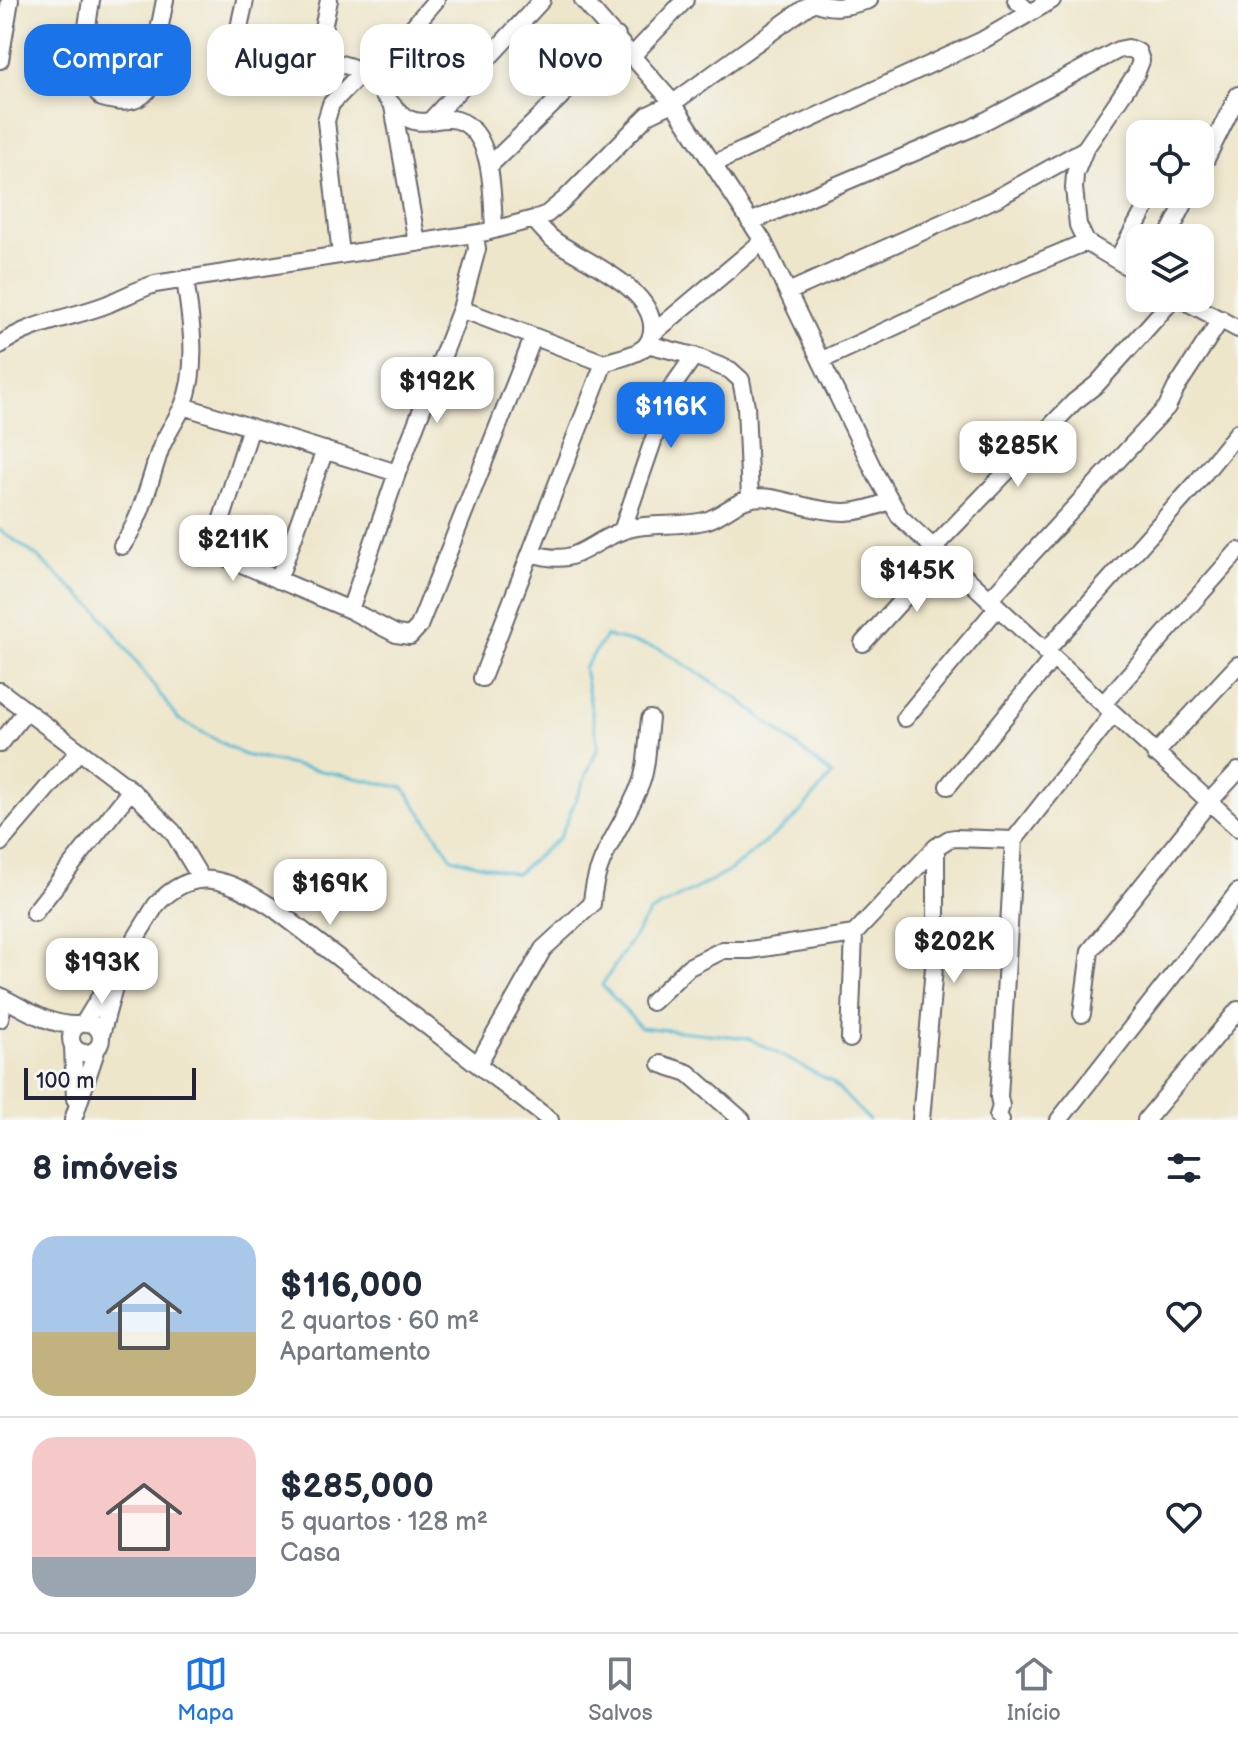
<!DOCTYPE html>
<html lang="pt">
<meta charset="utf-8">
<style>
:root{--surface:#fff;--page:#f2f2f3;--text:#1f2937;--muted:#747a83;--line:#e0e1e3;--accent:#1a73e8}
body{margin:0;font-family:"Balsamiq Sans",sans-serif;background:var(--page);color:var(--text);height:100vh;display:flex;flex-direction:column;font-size:30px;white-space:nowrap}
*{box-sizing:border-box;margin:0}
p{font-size:26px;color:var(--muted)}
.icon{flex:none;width:44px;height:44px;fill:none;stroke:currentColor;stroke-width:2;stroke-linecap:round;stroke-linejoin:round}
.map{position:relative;height:1120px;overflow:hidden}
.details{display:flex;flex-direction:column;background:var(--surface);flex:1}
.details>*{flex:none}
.guide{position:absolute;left:24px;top:24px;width:800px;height:72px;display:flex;gap:16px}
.tools{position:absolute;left:1126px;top:120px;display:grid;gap:16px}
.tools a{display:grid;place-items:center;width:88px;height:88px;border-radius:16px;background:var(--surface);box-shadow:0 4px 12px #0003;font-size:40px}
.scale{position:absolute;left:24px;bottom:20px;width:172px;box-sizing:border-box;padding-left:8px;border:4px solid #22223b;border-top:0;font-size:22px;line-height:28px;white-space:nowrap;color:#22223b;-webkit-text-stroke:6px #f6f6f2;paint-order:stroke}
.price{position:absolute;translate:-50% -68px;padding:0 18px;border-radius:16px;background:#fff;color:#222;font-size:26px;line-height:52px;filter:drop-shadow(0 2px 4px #0008)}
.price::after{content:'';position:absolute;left:50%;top:48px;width:24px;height:18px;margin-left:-12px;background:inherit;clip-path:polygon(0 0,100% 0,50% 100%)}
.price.current{background:var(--accent);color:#fff}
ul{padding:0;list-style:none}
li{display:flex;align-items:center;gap:24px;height:200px;padding:0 32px}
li+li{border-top:2px solid var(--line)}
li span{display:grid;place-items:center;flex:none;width:224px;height:160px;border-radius:24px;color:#555}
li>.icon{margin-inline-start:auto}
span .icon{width:96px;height:96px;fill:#fffc;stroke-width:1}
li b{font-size:34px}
h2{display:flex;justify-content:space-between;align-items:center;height:96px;padding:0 32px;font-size:34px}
.tag{padding:0 28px;border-radius:24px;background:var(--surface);box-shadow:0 4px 12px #0003;font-size:28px;line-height:72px}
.tag.current{background:var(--accent);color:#fff}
.tabs{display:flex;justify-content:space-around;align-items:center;height:112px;border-top:2px solid var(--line);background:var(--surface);font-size:22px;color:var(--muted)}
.tabs a{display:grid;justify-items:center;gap:4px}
.tabs .current{color:var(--accent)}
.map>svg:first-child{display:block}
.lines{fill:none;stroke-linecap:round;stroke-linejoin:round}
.stream{stroke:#55bad3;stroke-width:3}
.minor-casing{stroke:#69676d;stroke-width:20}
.minor{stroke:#fff;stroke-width:16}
</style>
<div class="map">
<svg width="1238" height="1120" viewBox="0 0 1238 1120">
<rect width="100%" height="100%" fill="#f6f6f2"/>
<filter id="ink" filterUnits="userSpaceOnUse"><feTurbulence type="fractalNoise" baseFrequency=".0125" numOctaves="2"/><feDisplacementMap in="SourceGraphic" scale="16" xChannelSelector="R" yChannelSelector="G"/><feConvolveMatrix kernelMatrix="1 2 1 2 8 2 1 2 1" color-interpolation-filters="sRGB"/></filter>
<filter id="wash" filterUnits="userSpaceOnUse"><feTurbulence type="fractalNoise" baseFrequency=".006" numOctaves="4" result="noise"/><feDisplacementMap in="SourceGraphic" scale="32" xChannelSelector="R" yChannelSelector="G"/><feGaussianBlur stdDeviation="1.8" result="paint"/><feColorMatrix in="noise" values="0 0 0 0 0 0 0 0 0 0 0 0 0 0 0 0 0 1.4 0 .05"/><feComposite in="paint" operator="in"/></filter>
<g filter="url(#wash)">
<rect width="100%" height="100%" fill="#eee6cb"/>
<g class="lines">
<path class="stream" d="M0,530L34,554L99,612L178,719L244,755L404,788L452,858L516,874L560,837L598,747L584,668L606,636L660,649L736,697L832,775L794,819L728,872L650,912L602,985L640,1027L748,1038L832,1082L869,1120"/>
</g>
</g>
<g filter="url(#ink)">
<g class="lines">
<defs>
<path id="minor" d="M91,0C86,35 77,70 102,98C119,103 135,105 147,91L165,0
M245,0C242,17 231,45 247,57C282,66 323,54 356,69C378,79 391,111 409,119C425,127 440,115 457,120C495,131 492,199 494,230
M583,0L673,103L763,241L876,475L900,517L1238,828
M1016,0L1030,13
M815,2C833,11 851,5 869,0
M632,56L685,0
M0,60L10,0
M316,61L329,0
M369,78L436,0
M393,106L417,243
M431,120L542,0
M713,164L983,40L1052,0
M489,166L582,76L617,36
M1200,171L1238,95
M750,222L972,128L1118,50L1128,48L1138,52L1141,61L1136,74L1085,149L1075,174L1074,188L1078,225L1086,242L1140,274
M1167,238L1189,194
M341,255L326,121L331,104L362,72
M1117,260L1153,194
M788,292L995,199L1085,149
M1179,298L1238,329
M461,309L604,363
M651,335L763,241
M647,344L694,356L730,370L741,380L746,406L750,499
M0,345C30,322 73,318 108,304C124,297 139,289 155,284L486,232L534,219L547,214L564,200L648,115L673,103L816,0
M822,360L1009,274L1086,242
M183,406L397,473
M251,427L212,550L218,554L350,610L396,634L410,636L419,626L533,338
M622,531L671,389L694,356
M122,546C142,517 149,483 160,450C166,434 176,421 183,406C199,368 191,319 185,279
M932,549L1074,402L1097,384L1174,298
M531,553C578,568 583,545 622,531C649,521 681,528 708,520C723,515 736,501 752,498C769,495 784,501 800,505C836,514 855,516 889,501
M278,580L325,450
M989,600L1167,407L1176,388L1221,319
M350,610L397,473L461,309L477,249L475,234
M863,643L941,557
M1045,652L1192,488L1238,432
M482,678L604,363C615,359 629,357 639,351C647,347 651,339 652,331C656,289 584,261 555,241C547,235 540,227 534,219
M0,691L131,790L173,832L202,880
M1103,704L1238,551
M905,718L997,608
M0,744L26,711
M1155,754L1238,665
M948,786L1053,658
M0,843L79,751
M34,913L131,790
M0,996C24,1009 50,1026 78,1025
M652,1002L689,967L723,950H750L854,934L936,847L949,839L955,838L1014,840L1113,714
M1082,1014L1090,951L1209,802L1238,771
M0,1019L4,998
M71 1038a15 15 0 1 1 30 0a15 15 0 1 1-30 0Z
M84,1023L156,905C196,862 230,881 272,907L550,1120
M101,1035L116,980
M850,1039L854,934
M73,1045L75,1099
M478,1064L543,949L592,904C594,859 622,828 639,788C648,768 647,741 650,719
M661,1064L688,1073L742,1120
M73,1120L97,1048
M921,1120L936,944V847
M1001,1120L998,1116L1001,1106L999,1097L1014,840
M1059,1120L1238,892
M1146,1120L1238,1010"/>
</defs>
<use href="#minor" class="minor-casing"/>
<use href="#minor" class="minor"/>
</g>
</g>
</svg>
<div class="tools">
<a><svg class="icon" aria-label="locate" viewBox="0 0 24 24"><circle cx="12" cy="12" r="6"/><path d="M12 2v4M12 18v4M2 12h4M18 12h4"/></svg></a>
<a><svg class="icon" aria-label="layers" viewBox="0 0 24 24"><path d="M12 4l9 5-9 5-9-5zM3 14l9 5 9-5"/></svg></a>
</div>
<div class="scale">100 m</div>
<b class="price" style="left:437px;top:425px">$192K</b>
<b class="price current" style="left:671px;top:450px">$116K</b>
<b class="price" style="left:1018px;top:489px">$285K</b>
<b class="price" style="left:233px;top:583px">$211K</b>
<b class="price" style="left:917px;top:614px">$145K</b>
<b class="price" style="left:330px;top:927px">$169K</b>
<b class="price" style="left:954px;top:985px">$202K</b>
<b class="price" style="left:102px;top:1006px">$193K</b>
<div class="guide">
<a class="tag current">Comprar</a>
<a class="tag">Alugar</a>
<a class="tag">Filtros</a>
<a class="tag">Novo</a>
</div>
</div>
<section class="details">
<h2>8 imóveis<svg class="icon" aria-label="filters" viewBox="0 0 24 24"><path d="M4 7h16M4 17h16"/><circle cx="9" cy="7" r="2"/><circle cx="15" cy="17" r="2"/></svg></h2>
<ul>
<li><span style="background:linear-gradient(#a9c7e8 60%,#c2b280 0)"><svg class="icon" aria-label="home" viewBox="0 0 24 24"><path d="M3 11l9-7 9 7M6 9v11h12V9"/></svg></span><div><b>$116,000</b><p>2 quartos · 60 m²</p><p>Apartamento</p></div><svg class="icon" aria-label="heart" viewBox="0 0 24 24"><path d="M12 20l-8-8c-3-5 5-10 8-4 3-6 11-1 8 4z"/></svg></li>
<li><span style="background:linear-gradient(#f6c9c9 75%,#9aa5b1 0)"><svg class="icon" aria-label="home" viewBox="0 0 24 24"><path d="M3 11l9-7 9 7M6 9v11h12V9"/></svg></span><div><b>$285,000</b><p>5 quartos · 128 m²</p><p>Casa</p></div><svg class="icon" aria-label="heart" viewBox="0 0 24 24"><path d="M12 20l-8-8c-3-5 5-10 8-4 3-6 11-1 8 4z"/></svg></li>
</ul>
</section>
<nav class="tabs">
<a class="current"><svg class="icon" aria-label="map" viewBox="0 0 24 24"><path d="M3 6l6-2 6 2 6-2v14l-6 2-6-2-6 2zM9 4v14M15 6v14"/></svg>Mapa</a>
<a><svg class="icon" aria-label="saved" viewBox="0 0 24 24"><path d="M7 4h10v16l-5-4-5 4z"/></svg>Salvos</a>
<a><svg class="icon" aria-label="home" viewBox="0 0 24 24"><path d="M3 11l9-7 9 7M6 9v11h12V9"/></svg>Início</a>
</nav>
